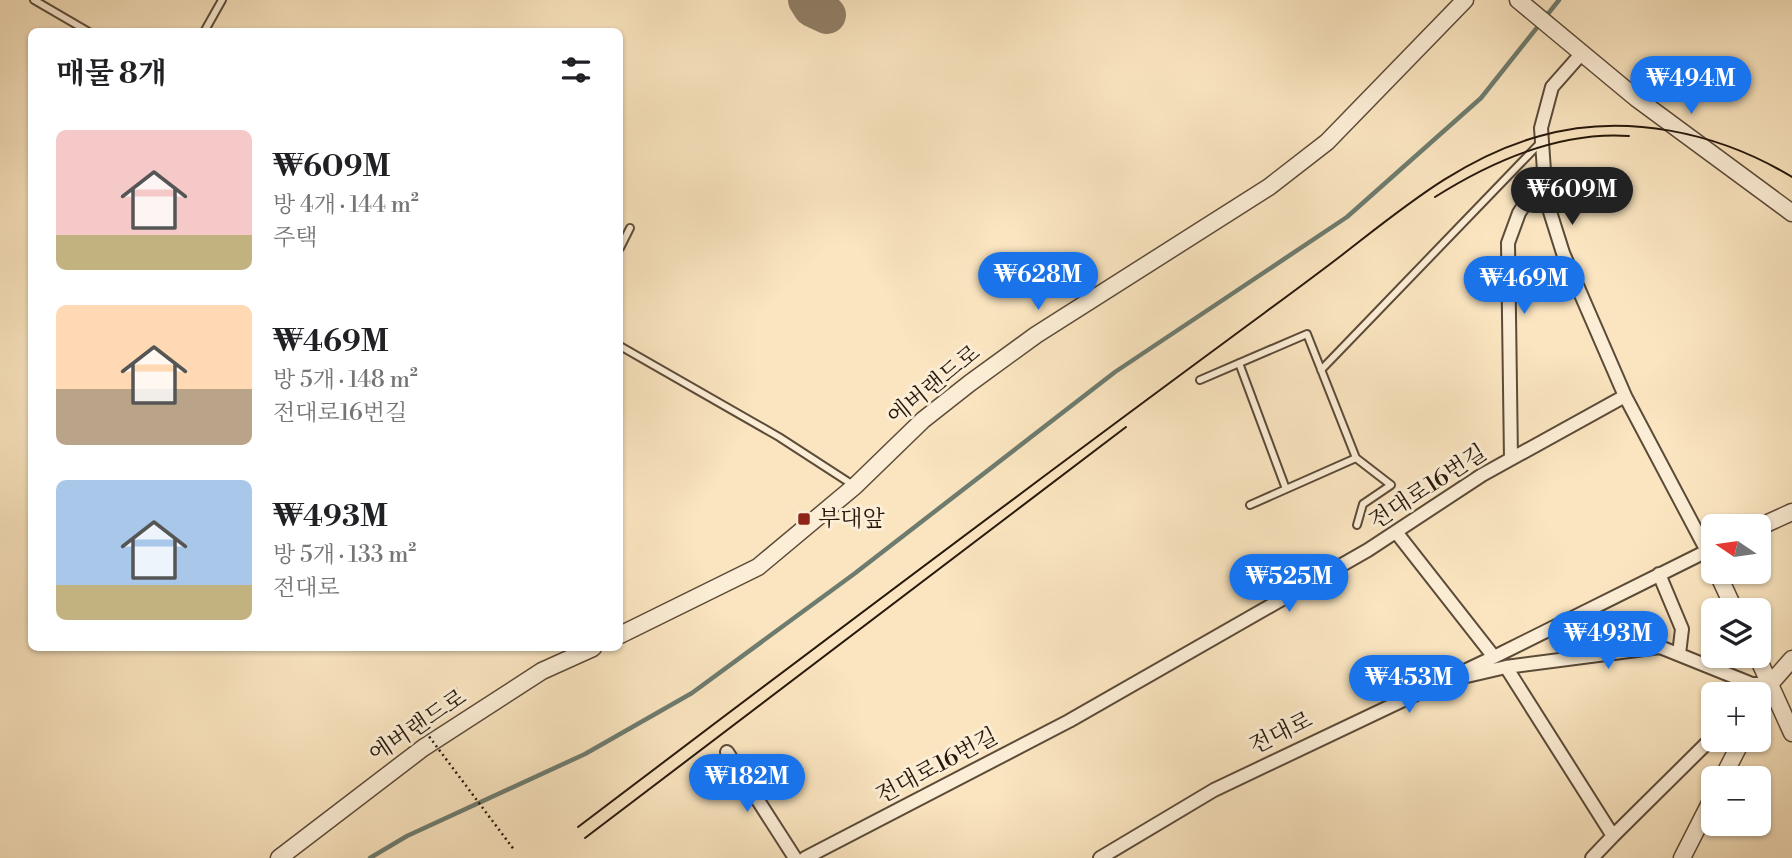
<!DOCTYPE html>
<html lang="ko">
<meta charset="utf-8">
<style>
:root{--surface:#fff;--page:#f6f6f6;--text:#202124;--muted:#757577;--accent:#1a73e8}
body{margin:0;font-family:"Libre Bodoni","Noto Serif KR",serif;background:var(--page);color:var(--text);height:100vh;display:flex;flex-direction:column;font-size:26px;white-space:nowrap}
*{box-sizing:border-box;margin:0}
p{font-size:23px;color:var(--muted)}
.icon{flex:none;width:38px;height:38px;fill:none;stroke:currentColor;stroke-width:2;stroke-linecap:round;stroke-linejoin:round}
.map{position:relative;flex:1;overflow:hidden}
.drawer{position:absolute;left:28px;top:28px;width:595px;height:623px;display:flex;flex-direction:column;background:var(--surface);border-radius:10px;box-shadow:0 2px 5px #0004}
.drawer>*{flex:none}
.needle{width:46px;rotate:283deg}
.buttons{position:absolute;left:1701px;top:514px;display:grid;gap:14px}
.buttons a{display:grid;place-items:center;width:70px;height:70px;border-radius:10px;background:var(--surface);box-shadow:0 2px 5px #0004;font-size:35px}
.price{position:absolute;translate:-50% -60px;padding:0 16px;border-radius:24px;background:var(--accent);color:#fff;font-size:23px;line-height:46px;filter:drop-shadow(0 2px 4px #0008)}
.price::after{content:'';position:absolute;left:50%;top:42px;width:21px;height:16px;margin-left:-10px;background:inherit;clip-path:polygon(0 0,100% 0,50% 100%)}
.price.selected{background:#222;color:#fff}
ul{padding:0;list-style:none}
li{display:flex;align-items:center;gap:21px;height:175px;padding:0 28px}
li span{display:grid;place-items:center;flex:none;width:196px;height:140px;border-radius:10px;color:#555}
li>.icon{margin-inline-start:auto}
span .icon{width:84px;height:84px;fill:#fffc;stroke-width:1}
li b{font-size:30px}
h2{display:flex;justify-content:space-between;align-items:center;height:84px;padding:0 28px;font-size:30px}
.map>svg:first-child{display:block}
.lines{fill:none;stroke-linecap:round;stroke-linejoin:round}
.stream{stroke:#6e7c6f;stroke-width:4.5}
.taxiway{stroke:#907e66;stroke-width:38}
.service-casing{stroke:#5c4b39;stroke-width:10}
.minor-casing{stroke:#5c4b39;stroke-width:16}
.tertiary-casing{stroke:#5c4b39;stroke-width:19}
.path{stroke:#27180c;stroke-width:2.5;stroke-dasharray:2 3.5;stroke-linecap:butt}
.service{stroke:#fceed6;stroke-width:6}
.minor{stroke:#fceed6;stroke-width:12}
.tertiary{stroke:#fceed6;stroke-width:16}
.tram{stroke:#27180c;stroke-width:2}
.path-bridge{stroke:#27180c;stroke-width:2.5;stroke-dasharray:2 3.5;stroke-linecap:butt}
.poi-dot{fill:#8f2418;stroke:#fceed6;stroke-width:2.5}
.labels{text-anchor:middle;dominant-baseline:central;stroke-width:6;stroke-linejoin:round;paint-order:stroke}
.street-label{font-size:23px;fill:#27180c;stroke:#fceed6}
.poi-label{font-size:23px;fill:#27180c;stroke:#fceed6;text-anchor:start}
</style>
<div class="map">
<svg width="1792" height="858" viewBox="0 0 1792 858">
<rect width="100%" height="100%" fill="#fae5c0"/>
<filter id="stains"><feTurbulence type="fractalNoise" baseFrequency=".00286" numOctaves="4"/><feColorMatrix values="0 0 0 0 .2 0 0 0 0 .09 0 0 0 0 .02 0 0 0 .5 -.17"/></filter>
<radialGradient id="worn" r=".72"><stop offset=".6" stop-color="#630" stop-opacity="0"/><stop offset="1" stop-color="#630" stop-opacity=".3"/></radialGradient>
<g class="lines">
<path class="stream" d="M370,858L407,836L585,754L692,693L854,574L1115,372L1347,217L1481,98L1559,0"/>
<path class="taxiway" d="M807,0L812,8L827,15"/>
<defs>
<path id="service" d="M34,0L89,32
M204,32L222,0
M620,248L630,228
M620,346L779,437L853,485
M1239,363L1286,489
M1321,370L1541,142
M1200,380L1307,334L1356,458
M1250,505L1356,458L1391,485L1363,504L1357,525"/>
<path id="minor" d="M1582,53L1552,87L1541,128L1546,199L1563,253L1625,396
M1511,459L1508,243L1519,213L1545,173
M1396,532L1494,657
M1659,574L1682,629L1679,654
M1506,667L1613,836L1713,737
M1467,676L1506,667L1660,647L1752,684H1770
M727,752L795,858
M805,858L1069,721L1368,550L1482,475L1625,396L1707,551L1494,657L1214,790L1100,858
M1592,858L1613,836"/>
<path id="tertiary" d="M1518,0L1636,98L1792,213
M1759,527L1792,512
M1713,548L1707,551L1713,564
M1717,572L1735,611
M620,635L758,567L855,486L923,420L970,383L1036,335L1269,187L1327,142L1465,0
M1757,656L1792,733
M1759,706L1770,684L1792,659
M1722,779L1742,740
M279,858L423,748L542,671L593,648
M1682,858L1713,797"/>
</defs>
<use href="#service" class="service-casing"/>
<use href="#minor" class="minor-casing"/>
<use href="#tertiary" class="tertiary-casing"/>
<path class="path" d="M416,719L457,688"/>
<use href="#service" class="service"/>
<use href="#minor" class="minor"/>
<use href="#tertiary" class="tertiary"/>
<path class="tram" d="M1435,197C1492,161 1559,131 1629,136
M578,827C793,664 1008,502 1225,342C1264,313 1303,285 1342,255C1404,207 1463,157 1540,136C1624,112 1718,132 1792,177
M585,838L1126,427"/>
<path class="path-bridge" d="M416,719L515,851"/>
</g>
<rect class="poi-dot" x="797" y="512" width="14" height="14" rx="3.5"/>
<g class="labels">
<g class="street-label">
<text transform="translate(934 385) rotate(-39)">에버랜드로</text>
<text transform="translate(1428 487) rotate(-33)">전대로16번길</text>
<text transform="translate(418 726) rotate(-34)">에버랜드로</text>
<text transform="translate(1281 733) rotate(-26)">전대로</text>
<text transform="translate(937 766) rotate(-28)">전대로16번길</text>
</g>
<g class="poi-label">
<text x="818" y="519">부대앞</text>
</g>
</g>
<rect width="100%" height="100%" filter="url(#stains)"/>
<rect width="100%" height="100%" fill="url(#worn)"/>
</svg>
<div class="buttons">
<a><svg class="needle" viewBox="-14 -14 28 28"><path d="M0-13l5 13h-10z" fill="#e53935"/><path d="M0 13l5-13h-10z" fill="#757577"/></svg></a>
<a><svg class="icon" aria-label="layers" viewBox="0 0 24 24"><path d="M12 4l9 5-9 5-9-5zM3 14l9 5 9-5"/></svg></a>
<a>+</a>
<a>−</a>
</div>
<b class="price" style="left:1691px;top:116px">₩494M</b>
<b class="price selected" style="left:1572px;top:227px">₩609M</b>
<b class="price" style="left:1038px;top:312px">₩628M</b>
<b class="price" style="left:1524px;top:316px">₩469M</b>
<b class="price" style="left:1289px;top:614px">₩525M</b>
<b class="price" style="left:1608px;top:671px">₩493M</b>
<b class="price" style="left:1409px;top:715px">₩453M</b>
<b class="price" style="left:747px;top:814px">₩182M</b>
<section class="drawer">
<h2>매물 8개<svg class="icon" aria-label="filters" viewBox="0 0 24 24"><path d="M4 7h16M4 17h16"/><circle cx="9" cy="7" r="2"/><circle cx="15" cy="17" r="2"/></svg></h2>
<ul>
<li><span style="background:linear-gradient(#f6c9c9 75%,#c2b280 0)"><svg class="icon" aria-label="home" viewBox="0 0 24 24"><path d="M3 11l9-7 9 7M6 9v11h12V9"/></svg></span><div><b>₩609M</b><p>방 4개 · 144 m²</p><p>주택</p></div></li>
<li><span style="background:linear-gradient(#ffd9b3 60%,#b9a48a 0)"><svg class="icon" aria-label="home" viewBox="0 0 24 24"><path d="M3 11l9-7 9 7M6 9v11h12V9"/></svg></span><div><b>₩469M</b><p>방 5개 · 148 m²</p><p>전대로16번길</p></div></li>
<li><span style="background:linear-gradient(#a9c7e8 75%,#c2b280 0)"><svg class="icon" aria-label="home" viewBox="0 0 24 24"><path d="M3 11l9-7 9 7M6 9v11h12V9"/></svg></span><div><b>₩493M</b><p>방 5개 · 133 m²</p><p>전대로</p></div></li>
</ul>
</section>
</div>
